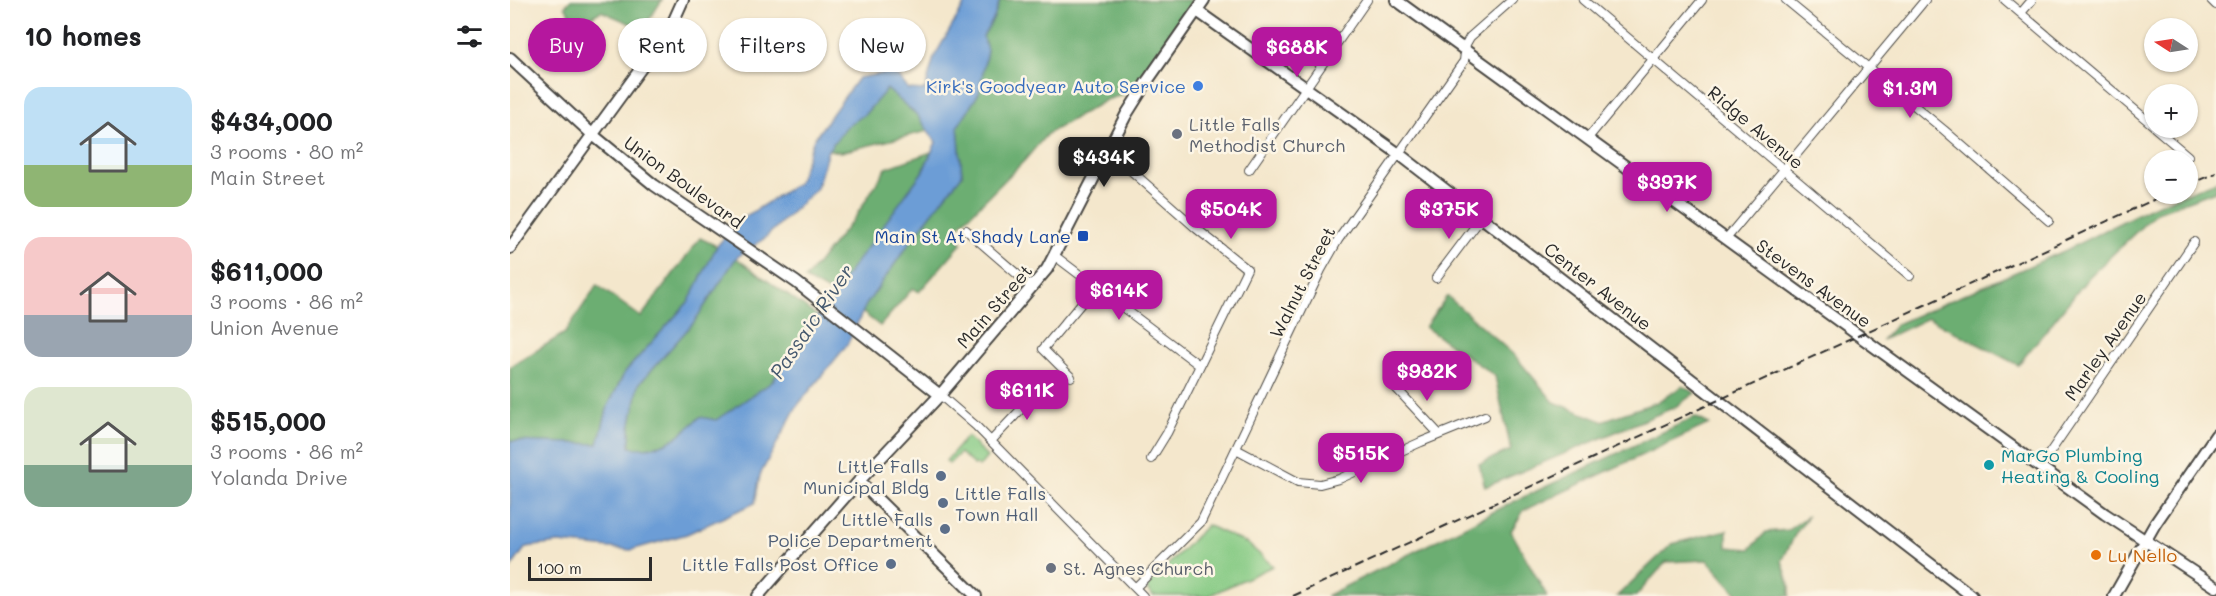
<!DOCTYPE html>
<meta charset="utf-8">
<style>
:root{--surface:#fff;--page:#f6f6f6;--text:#202124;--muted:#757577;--accent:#b5179e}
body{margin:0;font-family:Mali,sans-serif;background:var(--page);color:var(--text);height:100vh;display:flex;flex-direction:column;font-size:22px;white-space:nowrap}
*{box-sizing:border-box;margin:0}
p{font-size:20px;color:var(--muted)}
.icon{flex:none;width:33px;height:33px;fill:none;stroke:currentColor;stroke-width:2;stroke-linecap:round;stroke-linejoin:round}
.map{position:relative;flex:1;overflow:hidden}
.drawer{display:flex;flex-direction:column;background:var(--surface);width:510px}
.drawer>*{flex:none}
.top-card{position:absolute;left:18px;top:18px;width:570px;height:54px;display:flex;gap:12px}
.needle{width:39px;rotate:282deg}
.buttons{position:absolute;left:1634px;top:18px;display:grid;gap:12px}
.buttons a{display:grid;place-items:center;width:54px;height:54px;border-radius:50%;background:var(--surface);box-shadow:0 2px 4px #0004;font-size:30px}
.scale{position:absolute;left:18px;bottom:15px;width:124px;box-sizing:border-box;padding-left:6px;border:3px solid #2b2b2b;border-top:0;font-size:16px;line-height:21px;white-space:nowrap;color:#2b2b2b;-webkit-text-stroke:4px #fcf5e5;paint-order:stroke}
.price{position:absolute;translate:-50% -51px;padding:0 14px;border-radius:12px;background:var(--accent);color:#fff;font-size:20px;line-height:39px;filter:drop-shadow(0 2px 3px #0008)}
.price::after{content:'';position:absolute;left:50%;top:36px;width:18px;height:14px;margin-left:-9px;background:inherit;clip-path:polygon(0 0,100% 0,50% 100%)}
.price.current{background:#222;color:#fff}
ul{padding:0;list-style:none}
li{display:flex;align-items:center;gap:18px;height:150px;padding:0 24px}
li span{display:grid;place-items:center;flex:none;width:168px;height:120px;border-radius:18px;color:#555}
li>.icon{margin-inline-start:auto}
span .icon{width:72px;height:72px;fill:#fffc;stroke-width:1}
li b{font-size:26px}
h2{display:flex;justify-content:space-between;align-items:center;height:72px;padding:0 24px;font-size:26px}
.chip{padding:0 21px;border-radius:27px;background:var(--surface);box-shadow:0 2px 4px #0004;font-size:21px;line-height:54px}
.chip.current{background:var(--accent);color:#fff}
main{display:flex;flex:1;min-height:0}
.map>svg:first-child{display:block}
.green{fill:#86ca84;stroke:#587a58;stroke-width:1.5}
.forest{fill:#6cae72;stroke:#4c6c4e;stroke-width:1.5}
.water{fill:#6c9dd6;stroke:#4c6480;stroke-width:1.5;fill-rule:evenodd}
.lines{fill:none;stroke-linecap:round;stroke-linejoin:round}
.street-casing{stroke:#494743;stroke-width:10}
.secondary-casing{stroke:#494743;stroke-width:14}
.street{stroke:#fff;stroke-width:8}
.secondary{stroke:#fff;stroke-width:10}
.rail{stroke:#2b2b2b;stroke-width:2;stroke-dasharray:9 4.5;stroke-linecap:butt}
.shop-dot{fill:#3f7fe0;stroke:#fcf5e5;stroke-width:2}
.worship-dot{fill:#6b7280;stroke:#fcf5e5;stroke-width:2}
.transit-dot{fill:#1a4fb4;stroke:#fcf5e5;stroke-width:2}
.culture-dot{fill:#0f9aa8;stroke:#fcf5e5;stroke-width:2}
.service-dot{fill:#5c6f8a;stroke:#fcf5e5;stroke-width:2}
.food-dot{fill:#e8710a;stroke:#fcf5e5;stroke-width:2}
.labels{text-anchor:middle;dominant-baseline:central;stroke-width:5;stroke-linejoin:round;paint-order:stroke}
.shop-label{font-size:18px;fill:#366cbe;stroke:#fcf5e5;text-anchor:end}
.worship-label{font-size:18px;fill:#5b616d;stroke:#fcf5e5;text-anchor:start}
.street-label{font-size:18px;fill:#2b2b2b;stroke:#fcf5e5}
.transit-label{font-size:18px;fill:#164399;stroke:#fcf5e5;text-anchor:end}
.culture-label{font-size:18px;fill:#0d838f;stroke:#fcf5e5;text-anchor:start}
.service-label{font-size:18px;fill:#4e5e75;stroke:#fcf5e5;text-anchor:end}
.food-label{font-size:18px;fill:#c56008;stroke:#fcf5e5;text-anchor:start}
.water-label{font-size:20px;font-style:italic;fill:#45596f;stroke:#fcf5e5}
</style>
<main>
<section class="drawer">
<h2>10 homes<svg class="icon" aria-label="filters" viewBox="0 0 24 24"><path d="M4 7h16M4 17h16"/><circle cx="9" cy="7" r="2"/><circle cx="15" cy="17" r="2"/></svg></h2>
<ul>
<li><span style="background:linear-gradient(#bfe0f5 65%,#8fb573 0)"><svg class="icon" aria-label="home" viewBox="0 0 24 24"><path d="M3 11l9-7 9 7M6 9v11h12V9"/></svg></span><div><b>$434,000</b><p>3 rooms · 80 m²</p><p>Main Street</p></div></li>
<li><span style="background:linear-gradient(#f6c9c9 65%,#9aa5b1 0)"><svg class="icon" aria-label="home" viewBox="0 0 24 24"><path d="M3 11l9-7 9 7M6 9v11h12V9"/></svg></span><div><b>$611,000</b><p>3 rooms · 86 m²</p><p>Union Avenue</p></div></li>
<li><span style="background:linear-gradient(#dfe7d0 65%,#7fa58c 0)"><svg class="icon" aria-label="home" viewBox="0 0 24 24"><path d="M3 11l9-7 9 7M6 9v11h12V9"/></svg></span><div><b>$515,000</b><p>3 rooms · 86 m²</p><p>Yolanda Drive</p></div></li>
</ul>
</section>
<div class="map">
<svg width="1706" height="596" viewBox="0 0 1706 596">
<rect width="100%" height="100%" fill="#fcf5e5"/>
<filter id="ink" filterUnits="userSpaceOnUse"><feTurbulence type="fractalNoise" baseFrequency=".0167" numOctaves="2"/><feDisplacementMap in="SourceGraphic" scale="12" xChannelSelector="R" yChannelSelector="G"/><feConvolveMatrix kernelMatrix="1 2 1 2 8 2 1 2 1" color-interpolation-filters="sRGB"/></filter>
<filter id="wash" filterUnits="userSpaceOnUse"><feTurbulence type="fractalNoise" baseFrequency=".008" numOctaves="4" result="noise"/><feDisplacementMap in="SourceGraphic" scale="24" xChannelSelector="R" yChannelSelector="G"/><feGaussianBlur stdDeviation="1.35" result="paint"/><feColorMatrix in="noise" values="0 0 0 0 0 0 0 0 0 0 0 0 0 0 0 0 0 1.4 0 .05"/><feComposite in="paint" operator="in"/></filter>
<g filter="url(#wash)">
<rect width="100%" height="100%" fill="#f4e7cc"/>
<path class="green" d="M457,436L477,457L469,467L466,464L464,465L450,453L439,464L436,461Z
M697,525L738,544L763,566L698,596H643L637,590L638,585Z"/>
<path class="forest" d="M61,0H152L133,29L91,11L67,26L55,6Z
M490,0H683L622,92L596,100L537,134L515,160L443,232L452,243L409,292L403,288L370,326L352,312L356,305L405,235L452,175L448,126L469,93L477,50L473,36L484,18Z
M377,89L407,115L418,131L331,152L318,150L336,127L355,114Z
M421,152L413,171L324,295L295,279L346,216L376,168Z
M1706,181V191L1647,212L1579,277L1508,365L1418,318L1372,340L1387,324L1556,250L1641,207Z
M190,238L207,246L179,301L115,372L98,406L88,444L0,441V367L55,333L87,285L131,317Z
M226,258L307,316L262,382L206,420L190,417C168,438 152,452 120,447V428L129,384L184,322Z
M937,296L1005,356L1044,402L1092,421L1147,402L1173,386L1185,393L1165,407L975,487L969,464L1001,450L985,376L915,327Z
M1185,417L1199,424L1014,510L1001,531L1037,596H816L1005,501Z
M1298,516L1286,533L1272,561L1280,586V596H1229L1197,560L1156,562L1126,596H1107L1162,544L1217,530V547L1240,549L1256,532L1278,530Z"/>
<path class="water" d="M457,0H490L484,18L473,36L477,50L469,93L448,126L452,175L405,235L356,305L337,345L287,406L250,475L245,503L177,534L121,550L49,543L16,547L0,569V441L88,444L98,406L115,372L179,301L207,246L230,220L288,183L304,139L348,78L381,72L389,77L398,89L415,90L424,57ZM377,89L407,115L426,142L413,171L310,312L262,382L206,420L190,417C168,438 152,452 120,447V428L129,384L184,322L226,258L255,238L307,188L318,150L336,127L355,114Z"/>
</g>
<g filter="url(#ink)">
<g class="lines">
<defs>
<path id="street" d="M1073,0L1400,276
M1276,0L1434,130L1539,221
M1495,0L1644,126
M1701,0L1706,5
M1511,13L1522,0
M1645,128L1678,156
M1078,138L1192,0
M595,154L618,168L687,229L737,269L657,433L641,459
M739,170L857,0
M456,230L522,287
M1216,239L1415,0
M545,256L689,365
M926,278L972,217
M561,377L533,349L585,287
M886,388L929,434
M430,395L466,426L633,596
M481,441L535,384
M726,449L788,482L810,484L829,479L911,442L975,416
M1530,467L1684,242
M625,588L691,522L811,270L828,240L954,61L956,44L960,37L1002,0"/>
<path id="secondary" d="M886,0L1595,514L1706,587
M687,11L889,154L1462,596
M0,58L83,135L144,185L286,282L430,395
M0,248L145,49L164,20L173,0
M349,481L466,596
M248,596L349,481L430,395L537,269L616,115L638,80L694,0
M1604,596L1645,524L1706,435"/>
</defs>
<use href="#street" class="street-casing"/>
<use href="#secondary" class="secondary-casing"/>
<use href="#street" class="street"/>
<use href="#secondary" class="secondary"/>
<path class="rail" d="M1677,185L1706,173
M783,596L1656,194"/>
</g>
</g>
<circle class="shop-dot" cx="688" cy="86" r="6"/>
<g class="worship-dot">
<circle cx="667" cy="134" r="6"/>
<circle cx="541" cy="568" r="6"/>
</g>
<rect class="transit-dot" x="567" y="230" width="12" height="12" rx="3"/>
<circle class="culture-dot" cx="1479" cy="465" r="6"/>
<g class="service-dot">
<circle cx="431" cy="476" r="6"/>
<circle cx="433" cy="503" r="6"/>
<circle cx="435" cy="529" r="6"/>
<circle cx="381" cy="564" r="6"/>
</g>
<circle class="food-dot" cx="1586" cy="555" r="6"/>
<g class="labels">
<g class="shop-label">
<text x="676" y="86">Kirk's Goodyear Auto Service</text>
</g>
<g class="worship-label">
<text x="679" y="124">Little Falls<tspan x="679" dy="21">Methodist Church</tspan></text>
<text x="553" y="568">St. Agnes Church</text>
</g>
<g class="street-label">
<text transform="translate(1246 127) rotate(40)">Ridge Avenue</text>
<text transform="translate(174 182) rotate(36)">Union Boulevard</text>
<text transform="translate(792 282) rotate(-63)">Walnut Street</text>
<text transform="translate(1304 283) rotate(36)">Stevens Avenue</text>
<text transform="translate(1088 286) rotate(38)">Center Avenue</text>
<text transform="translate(484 306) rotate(-49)">Main Street</text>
<text transform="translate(1595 346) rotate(-55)">Marley Avenue</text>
</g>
<g class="transit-label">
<text x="561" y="236">Main St At Shady Lane</text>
</g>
<g class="culture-label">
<text x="1491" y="455">MarGo Plumbing<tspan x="1491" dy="21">Heating &amp; Cooling</tspan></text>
</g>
<g class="service-label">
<text x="419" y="466">Little Falls<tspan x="419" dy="21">Municipal Bldg</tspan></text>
<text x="445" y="493" text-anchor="start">Little Falls<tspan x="445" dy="21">Town Hall</tspan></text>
<text x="423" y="519">Little Falls<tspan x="423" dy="21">Police Department</tspan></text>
<text x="369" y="564">Little Falls Post Office</text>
</g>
<g class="food-label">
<text x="1598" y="555">Lu Nello</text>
</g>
<g class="water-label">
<text transform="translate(301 321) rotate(-56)">Passaic River</text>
</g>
</g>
</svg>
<div class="buttons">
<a><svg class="needle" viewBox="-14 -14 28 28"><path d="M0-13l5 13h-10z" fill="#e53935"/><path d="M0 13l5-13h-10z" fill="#757577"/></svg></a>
<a>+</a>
<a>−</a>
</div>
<div class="scale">100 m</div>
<b class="price" style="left:787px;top:78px">$688K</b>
<b class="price" style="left:1400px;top:119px">$1.3M</b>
<b class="price current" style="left:594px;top:188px">$434K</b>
<b class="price" style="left:1157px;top:213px">$397K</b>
<b class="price" style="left:721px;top:240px">$504K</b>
<b class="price" style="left:939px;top:240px">$375K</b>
<b class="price" style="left:609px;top:321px">$614K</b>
<b class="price" style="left:917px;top:402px">$982K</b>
<b class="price" style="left:517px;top:421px">$611K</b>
<b class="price" style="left:851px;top:484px">$515K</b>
<div class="top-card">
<a class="chip current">Buy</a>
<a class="chip">Rent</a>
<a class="chip">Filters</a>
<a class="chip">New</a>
</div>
</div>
</main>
